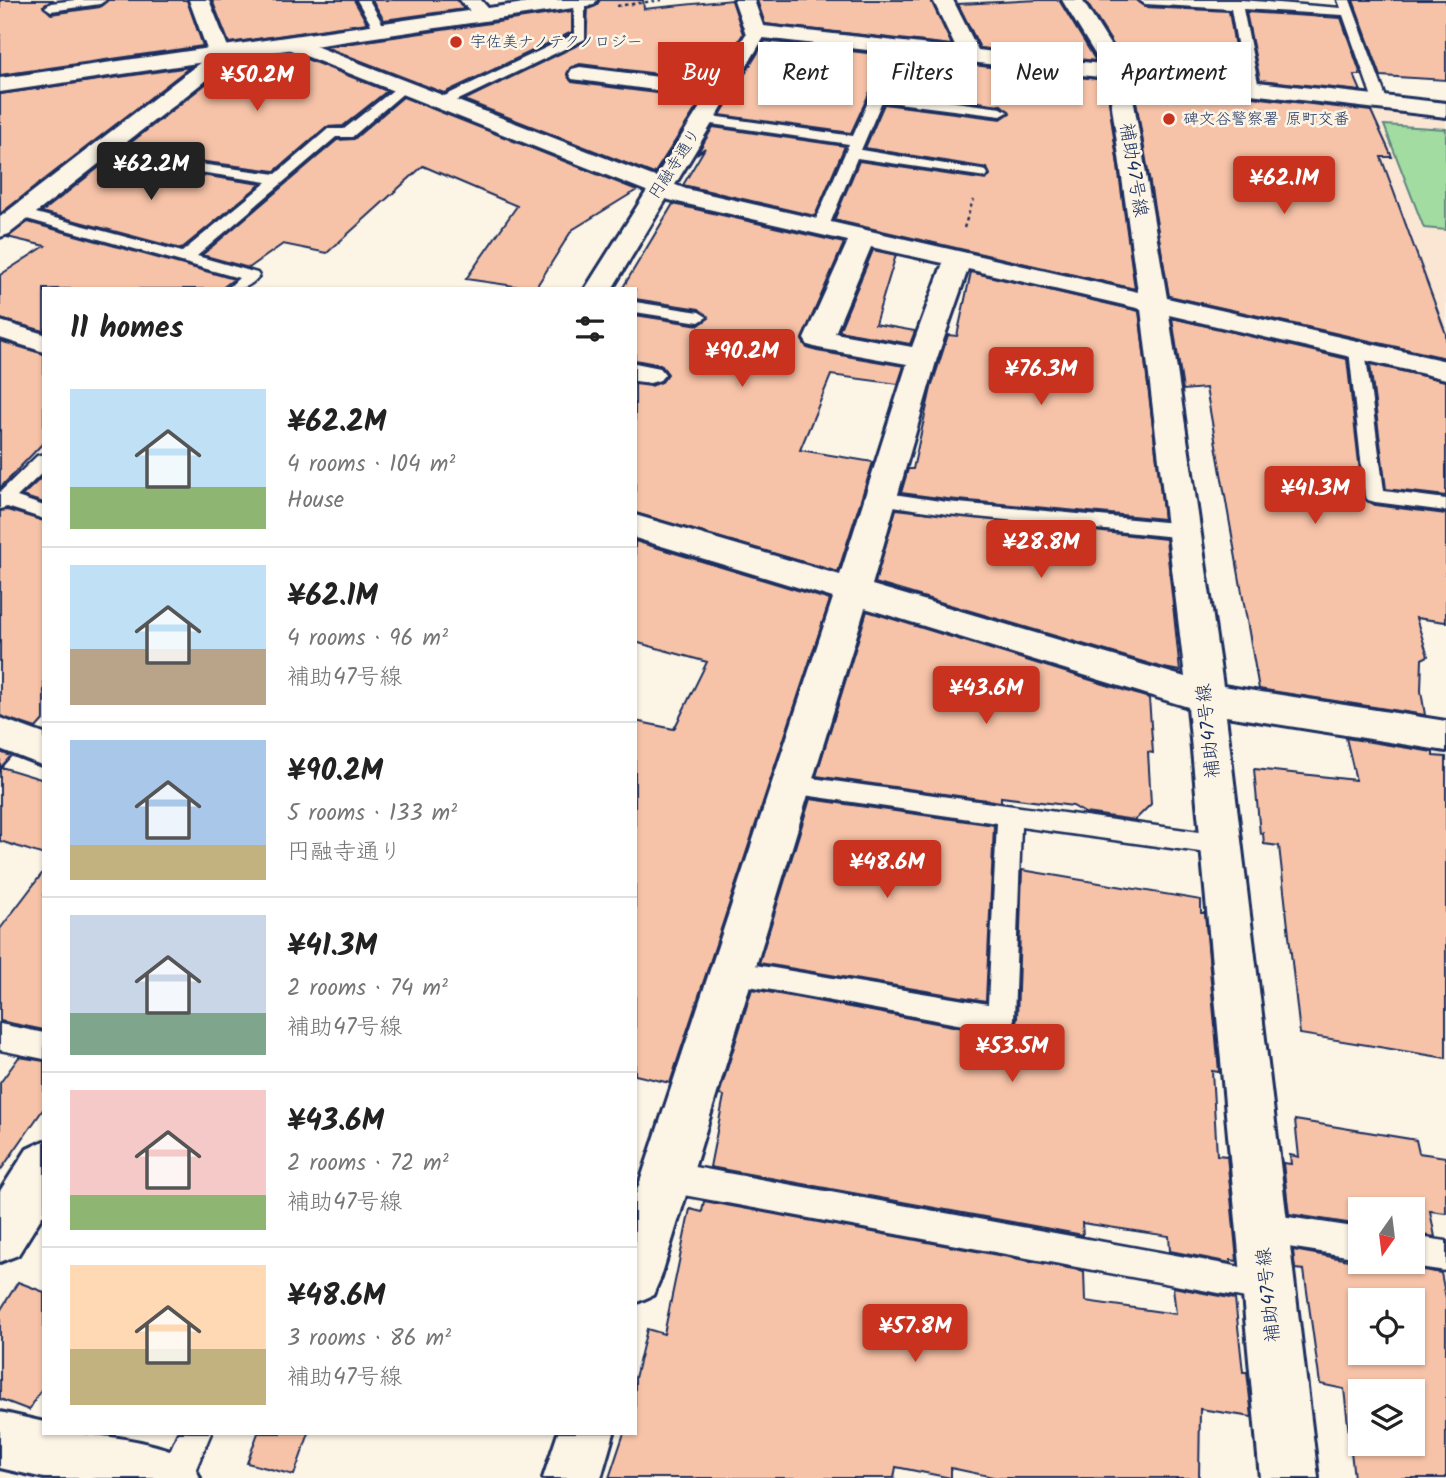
<!DOCTYPE html>
<meta charset="utf-8">
<style>
:root{--surface:#fff;--page:#f2f2f2;--text:#222;--muted:#767676;--line:#e0e0e0;--accent:#c8321e}
body{margin:0;font-family:Kalam,"Klee One",sans-serif;background:var(--page);color:var(--text);height:100vh;display:flex;flex-direction:column;font-size:26px;white-space:nowrap}
*{box-sizing:border-box;margin:0}
p{font-size:23px;color:var(--muted)}
.icon{flex:none;width:38px;height:38px;fill:none;stroke:currentColor;stroke-width:2;stroke-linecap:round;stroke-linejoin:round}
.map{position:relative;flex:1;overflow:hidden}
.side{position:absolute;left:42px;top:287px;width:595px;height:1148px;display:flex;flex-direction:column;background:var(--surface);border-radius:0px;box-shadow:0 2px 5px #0004}
.side>*{flex:none}
.top-card{position:absolute;left:658px;top:42px;width:665px;height:63px;display:flex;gap:14px}
.needle{width:46px;rotate:194deg}
.tools{position:absolute;left:1348px;top:1197px;display:grid;gap:14px}
.tools a{display:grid;place-items:center;width:77px;height:77px;border-radius:0px;background:var(--surface);box-shadow:0 2px 5px #0004;font-size:35px}
.price{position:absolute;translate:-50% -60px;padding:0 16px;border-radius:7px;background:var(--accent);color:#fff;font-size:23px;line-height:46px;filter:drop-shadow(0 2px 4px #0008)}
.price::after{content:'';position:absolute;left:50%;top:42px;width:21px;height:16px;margin-left:-10px;background:inherit;clip-path:polygon(0 0,100% 0,50% 100%)}
.price.selected{background:#222;color:#fff}
ul{padding:0;list-style:none}
li{display:flex;align-items:center;gap:21px;height:175px;padding:0 28px}
li+li{border-top:2px solid var(--line)}
li span{display:grid;place-items:center;flex:none;width:196px;height:140px;border-radius:0px;color:#555}
li>.icon{margin-inline-start:auto}
span .icon{width:84px;height:84px;fill:#fffc;stroke-width:1}
li b{font-size:30px}
h2{display:flex;justify-content:space-between;align-items:center;height:84px;padding:0 28px;font-size:30px}
.chip{padding:0 24px;border-radius:0px;background:var(--surface);box-shadow:0 2px 5px #0004;font-size:24px;line-height:63px}
.chip.selected{background:var(--accent);color:#fff}
.map>svg:first-child{display:block}
.built{fill:#fae6d3}
.green{fill:#a2dca1;stroke:#5e8680;stroke-width:2}
.building{fill:#f7c3a8;stroke:#1b2f5e;stroke-width:2;fill-rule:evenodd}
.lines{fill:none;stroke-linecap:round;stroke-linejoin:round}
.lane-casing{stroke:#1b2f5e;stroke-width:5}
.street-casing{stroke:#1b2f5e;stroke-width:6}
.secondary-casing{stroke:#1b2f5e;stroke-width:6}
.path{stroke:#1b2f5e;stroke-width:2.5;stroke-dasharray:3.5 3.5;stroke-linecap:butt}
.lane{fill:#fcf5e5;fill-rule:evenodd}
.street{fill:#fcf5e5;fill-rule:evenodd}
.secondary{fill:#fcf5e5;fill-rule:evenodd}
.poi-dot{fill:#c8321e;stroke:#fcf5e5;stroke-width:2.5}
.labels{text-anchor:middle;dominant-baseline:central;stroke-width:5;stroke-linejoin:round;paint-order:stroke}
.far-poi-label{font-size:16px;fill:#1b2f5e;stroke:#fcf5e5;text-anchor:start}
.far-street-label{font-size:16px;fill:#1b2f5e;stroke:#fcf5e5}
.street-label{font-size:19px;fill:#1b2f5e;stroke:#fcf5e5}
</style>
<div class="map">
<svg width="1446" height="1478" viewBox="0 0 1446 1478">
<rect width="100%" height="100%" fill="#fcf5e5"/>
<filter id="ink" filterUnits="userSpaceOnUse"><feTurbulence type="fractalNoise" baseFrequency=".0143" numOctaves="2"/><feDisplacementMap in="SourceGraphic" scale="14" xChannelSelector="R" yChannelSelector="G"/><feConvolveMatrix kernelMatrix="1 2 1 2 8 2 1 2 1" color-interpolation-filters="sRGB"/></filter>
<g filter="url(#ink)">
<path class="built" d="M1272,95L1446,115V362L1428,284L1326,274Z"/>
<path class="green" d="M1384,125L1446,129V230L1424,228Z"/>
<path class="building" d="M0,0H54L43,6L51,14L100,7L108,0H187L203,46L0,75Z
M212,0H354L367,23L229,43Z
M372,0H457L464,9L384,20Z
M600,0H643L644,9L732,0L743,34L713,81L580,64L570,68L567,75L572,82L702,99L654,174L464,100L586,41L588,9L596,6Z
M757,0H931L952,45L765,24Z
M1039,0H1059L1096,61L980,48L958,4Z
M1085,0H1137L1145,7L1229,11L1240,77L1126,65Z
M1353,0H1446V80L1381,76Z
M572,11V32L444,93L325,47Z
M1246,12L1341,18L1361,75H1354L1361,91L1260,80Z
M765,41L910,58L906,67L896,71L887,90L870,92L851,133L720,115Z
M289,52L387,91L343,126L326,127L275,171L120,151L226,68L229,61Z
M927,60L1106,80L1135,289L834,220L859,161L986,180L990,175L987,168L865,148L884,104L1001,119L1010,113L1001,105L906,93L911,78L921,74Z
M190,67L0,214V94Z
M1133,83L1371,111L1392,157H1381L1446,334V358L1169,296Z
M403,97L637,190L572,230L535,289L466,279L517,206L423,166L327,253L283,244L249,268L202,255L337,140L354,139Z
M713,127L845,146L815,216L683,185L705,148L697,154Z
M107,161L261,184L181,249L42,212Z
M673,204L844,243L802,340L807,348L817,351L904,366L898,384L831,375L800,450L873,462L838,572L635,513V384L651,386L662,382L668,374L661,365L635,360V315L699,325L709,318L699,309L635,299V289H622Z
M28,222L234,279L221,289H44V331L0,319V275L45,246L7,237Z
M873,250L896,255L875,324L915,331L910,344L839,331Z
M971,272L1139,311L1164,519L947,499L901,493L908,469H913L931,388L948,335L957,336Z
M1172,318L1347,359L1363,498L1375,505L1446,514V622L1416,618L1428,656L1422,659L1421,691L1425,715L1259,689L1206,388L1183,390Z
M0,341L44,354V442L0,488Z
M1370,364L1446,381V496L1386,489Z
M44,475V503L22,496Z
M896,509L1166,539L1180,671L1164,668L875,583Z
M7,510L44,521V719L36,728L0,716V511Z
M635,541L830,600L670,1083L635,1075V721L674,729L707,662L635,642Z
M867,611L1149,698L1153,753L1148,752L1151,804L1135,820L1085,813L1073,806L1001,797V802L816,776Z
M1346,738L1433,752V756L1446,757V1058L1300,1034L1279,846L1264,844L1263,833L1260,834L1254,769L1356,780Z
M0,752L11,756L1,767L44,780V855L0,841Z
M810,799L994,825L986,1001L759,963Z
M1022,870L1201,900V913H1205L1219,1072L1212,1071L1217,1155L1227,1156L1237,1261L1231,1260V1263L1170,1251L1169,1236L1082,1223L1083,1235L710,1167L724,1096L719,1095L752,989L1001,1035L1012,1030L1017,1019Z
M44,871V1030L0,1021V929Z
M19,1057L44,1061V1108L0,1171V1083Z
M1295,1120L1416,1140L1419,1153L1446,1157V1213L1430,1211L1435,1237L1412,1233V1209H1360V1225L1289,1214L1283,1163L1291,1164L1290,1155L1299,1157Z
M704,1201L1084,1271L1085,1301L1176,1314L1173,1287L1235,1299L1243,1372H1247L1252,1417L1200,1409L1199,1478H998L951,1468V1478L896,1467L894,1478H609L624,1433H635V1378L647,1329L664,1334L690,1209L702,1212Z
M1293,1250L1360,1262H1398L1411,1268L1441,1273L1446,1298V1478H1354L1344,1389L1320,1384L1304,1270L1295,1269ZM1360,1300H1412V1353H1360ZM1360,1391H1412V1444H1360Z
M18,1282L44,1292V1385L29,1410L0,1399V1311Z
M258,1433H309L294,1475L247,1463Z"/>
<g class="lines">
<defs>
<path id="lane" d="M75,0H106L100,4L51,11L45,7L51,3Z
M357,0H369L386,30L384,33H376Z
M585,0V39L446,106H436V100L575,34L574,1Z
M1139,0H1241L1341,8L1338,0H1350L1388,103L1381,107L1374,103L1343,15L1243,9L1259,88L1252,92L1245,88L1231,9L1145,4Z
M921,47L927,51L919,73L909,76L902,95L1001,108L1008,112L1001,116L882,101L861,150L981,170L986,171L988,174L986,177L857,158L829,226L821,231L813,226L849,144L704,123L697,119L704,115L853,136L872,93H889L898,72L908,69L915,51Z
M402,83L409,87L407,90L352,137H336L197,256L257,273L259,276C249,288 242,289 227,289L239,278L16,216L14,213L21,209L182,252L267,182L97,157L90,153L92,150L276,174L328,129H344Z
M635,302L699,312L707,317L699,322L635,312Z
M1357,345L1365,350L1384,491L1446,499V511L1375,502L1368,500L1365,496L1349,350Z
M44,454V471L17,497L44,506V519L7,507L0,509V492L37,456Z
M880,492L947,502L1186,524L1193,526L1196,531L1193,536L1186,538L947,514L873,503L870,498L873,493Z
M790,775L1221,835L1230,838L1233,845L1230,852L1221,855L1021,827L1014,1019L1011,1028L1001,1032L722,981L718,973L722,965L731,961L988,1004L997,823L790,793L782,791L778,784L782,777Z
M0,1024L44,1033V1059L0,1050Z
M667,1162L1268,1272L1279,1276L1283,1287L1279,1298L1268,1302L667,1192L657,1187L652,1177L657,1167Z
M1262,1213L1360,1228V1258L1262,1243L1251,1239L1247,1228L1251,1217Z
M1412,1236L1446,1241V1271L1412,1266L1401,1262H1412Z
M178,1433H211L192,1478H158Z"/>
<path id="street" d="M189,0H209L230,52L224,66L9,234L0,237V217L206,58L208,52Z
M460,0H481L494,15L491,19H477Z
M933,0H953L978,50L1101,64L1062,0H1082L1124,67L1446,103V117L1130,80L1167,298L1446,361V379L1169,315L1223,686L1446,721V751L1226,716L1318,1478H1260L1188,707L865,608L661,1277L653,1295L635,1303V1197L833,598L635,538V515L840,575L907,364L818,348L808,345L804,339L848,241L669,200L283,47L279,43L283,39H297L686,189L1138,292L1108,78L755,37L748,35L745,31L748,27L755,25L956,48ZM871,247L943,263L912,347L835,333ZM968,269L1141,309L1185,677L872,585L937,358Z
M580,67L722,85L730,87L733,92L730,97L722,99L572,79L569,74L572,69Z
M0,321L44,334V352L0,338Z
M635,363L660,368L665,374L660,380L650,383L635,381Z
M0,718L44,734V766L0,749Z
M0,1412L44,1422V1433C94,1433 144,1438 191,1458L200,1478H44L0,1468Z
M558,1433H614L601,1478H543Z"/>
<path id="secondary" d="M545,0H597L594,4L587,6L0,92V78Z
M734,0H754L766,34L612,289H585L746,34Z
M44,1141V1213L18,1255L0,1262V1191L27,1149Z"/>
</defs>
<use href="#lane" class="lane-casing"/>
<use href="#street" class="street-casing"/>
<use href="#secondary" class="secondary-casing"/>
<path class="path" d="M617,6L662,0
M964,228L973,200"/>
<use href="#lane" class="lane"/>
<use href="#street" class="street"/>
<use href="#secondary" class="secondary"/>
</g>
</g>
<g class="poi-dot">
<circle cx="456" cy="42" r="7"/>
<circle cx="1169" cy="119" r="7"/>
</g>
<g class="labels">
<g class="far-poi-label">
<text x="470" y="42">宇佐美ナノテクノロジー</text>
<text x="1183" y="119">碑文谷警察署 原町交番</text>
</g>
<g class="far-street-label">
<text transform="translate(675 164) rotate(-57)">円融寺通り</text>
</g>
<g class="street-label">
<text transform="translate(1133 170) rotate(81)">補助47号線</text>
<text transform="translate(1209 731) rotate(-96)">補助47号線</text>
<text transform="translate(1269 1295) rotate(-96)">補助47号線</text>
</g>
</g>
</svg>
<div class="tools">
<a><svg class="needle" viewBox="-14 -14 28 28"><path d="M0-13l5 13h-10z" fill="#e53935"/><path d="M0 13l5-13h-10z" fill="#767676"/></svg></a>
<a><svg class="icon" aria-label="locate" viewBox="0 0 24 24"><circle cx="12" cy="12" r="6"/><path d="M12 2v4M12 18v4M2 12h4M18 12h4"/></svg></a>
<a><svg class="icon" aria-label="layers" viewBox="0 0 24 24"><path d="M12 4l9 5-9 5-9-5zM3 14l9 5 9-5"/></svg></a>
</div>
<b class="price" style="left:257px;top:113px">¥50.2M</b>
<b class="price selected" style="left:151px;top:202px">¥62.2M</b>
<b class="price" style="left:1284px;top:216px">¥62.1M</b>
<b class="price" style="left:742px;top:389px">¥90.2M</b>
<b class="price" style="left:1041px;top:407px">¥76.3M</b>
<b class="price" style="left:1315px;top:526px">¥41.3M</b>
<b class="price" style="left:1041px;top:580px">¥28.8M</b>
<b class="price" style="left:986px;top:726px">¥43.6M</b>
<b class="price" style="left:887px;top:900px">¥48.6M</b>
<b class="price" style="left:1012px;top:1084px">¥53.5M</b>
<b class="price" style="left:915px;top:1364px">¥57.8M</b>
<div class="top-card">
<a class="chip selected">Buy</a>
<a class="chip">Rent</a>
<a class="chip">Filters</a>
<a class="chip">New</a>
<a class="chip">Apartment</a>
</div>
<section class="side">
<h2>11 homes<svg class="icon" aria-label="filters" viewBox="0 0 24 24"><path d="M4 7h16M4 17h16"/><circle cx="9" cy="7" r="2"/><circle cx="15" cy="17" r="2"/></svg></h2>
<ul>
<li><span style="background:linear-gradient(#bfe0f5 70%,#8fb573 0)"><svg class="icon" aria-label="home" viewBox="0 0 24 24"><path d="M3 11l9-7 9 7M6 9v11h12V9"/></svg></span><div><b>¥62.2M</b><p>4 rooms · 104 m²</p><p>House</p></div></li>
<li><span style="background:linear-gradient(#bfe0f5 60%,#b9a48a 0)"><svg class="icon" aria-label="home" viewBox="0 0 24 24"><path d="M3 11l9-7 9 7M6 9v11h12V9"/></svg></span><div><b>¥62.1M</b><p>4 rooms · 96 m²</p><p>補助47号線</p></div></li>
<li><span style="background:linear-gradient(#a9c7e8 75%,#c2b280 0)"><svg class="icon" aria-label="home" viewBox="0 0 24 24"><path d="M3 11l9-7 9 7M6 9v11h12V9"/></svg></span><div><b>¥90.2M</b><p>5 rooms · 133 m²</p><p>円融寺通り</p></div></li>
<li><span style="background:linear-gradient(#c9d6e8 70%,#7fa58c 0)"><svg class="icon" aria-label="home" viewBox="0 0 24 24"><path d="M3 11l9-7 9 7M6 9v11h12V9"/></svg></span><div><b>¥41.3M</b><p>2 rooms · 74 m²</p><p>補助47号線</p></div></li>
<li><span style="background:linear-gradient(#f6c9c9 75%,#8fb573 0)"><svg class="icon" aria-label="home" viewBox="0 0 24 24"><path d="M3 11l9-7 9 7M6 9v11h12V9"/></svg></span><div><b>¥43.6M</b><p>2 rooms · 72 m²</p><p>補助47号線</p></div></li>
<li><span style="background:linear-gradient(#ffd9b3 60%,#c2b280 0)"><svg class="icon" aria-label="home" viewBox="0 0 24 24"><path d="M3 11l9-7 9 7M6 9v11h12V9"/></svg></span><div><b>¥48.6M</b><p>3 rooms · 86 m²</p><p>補助47号線</p></div></li>
</ul>
</section>
</div>
